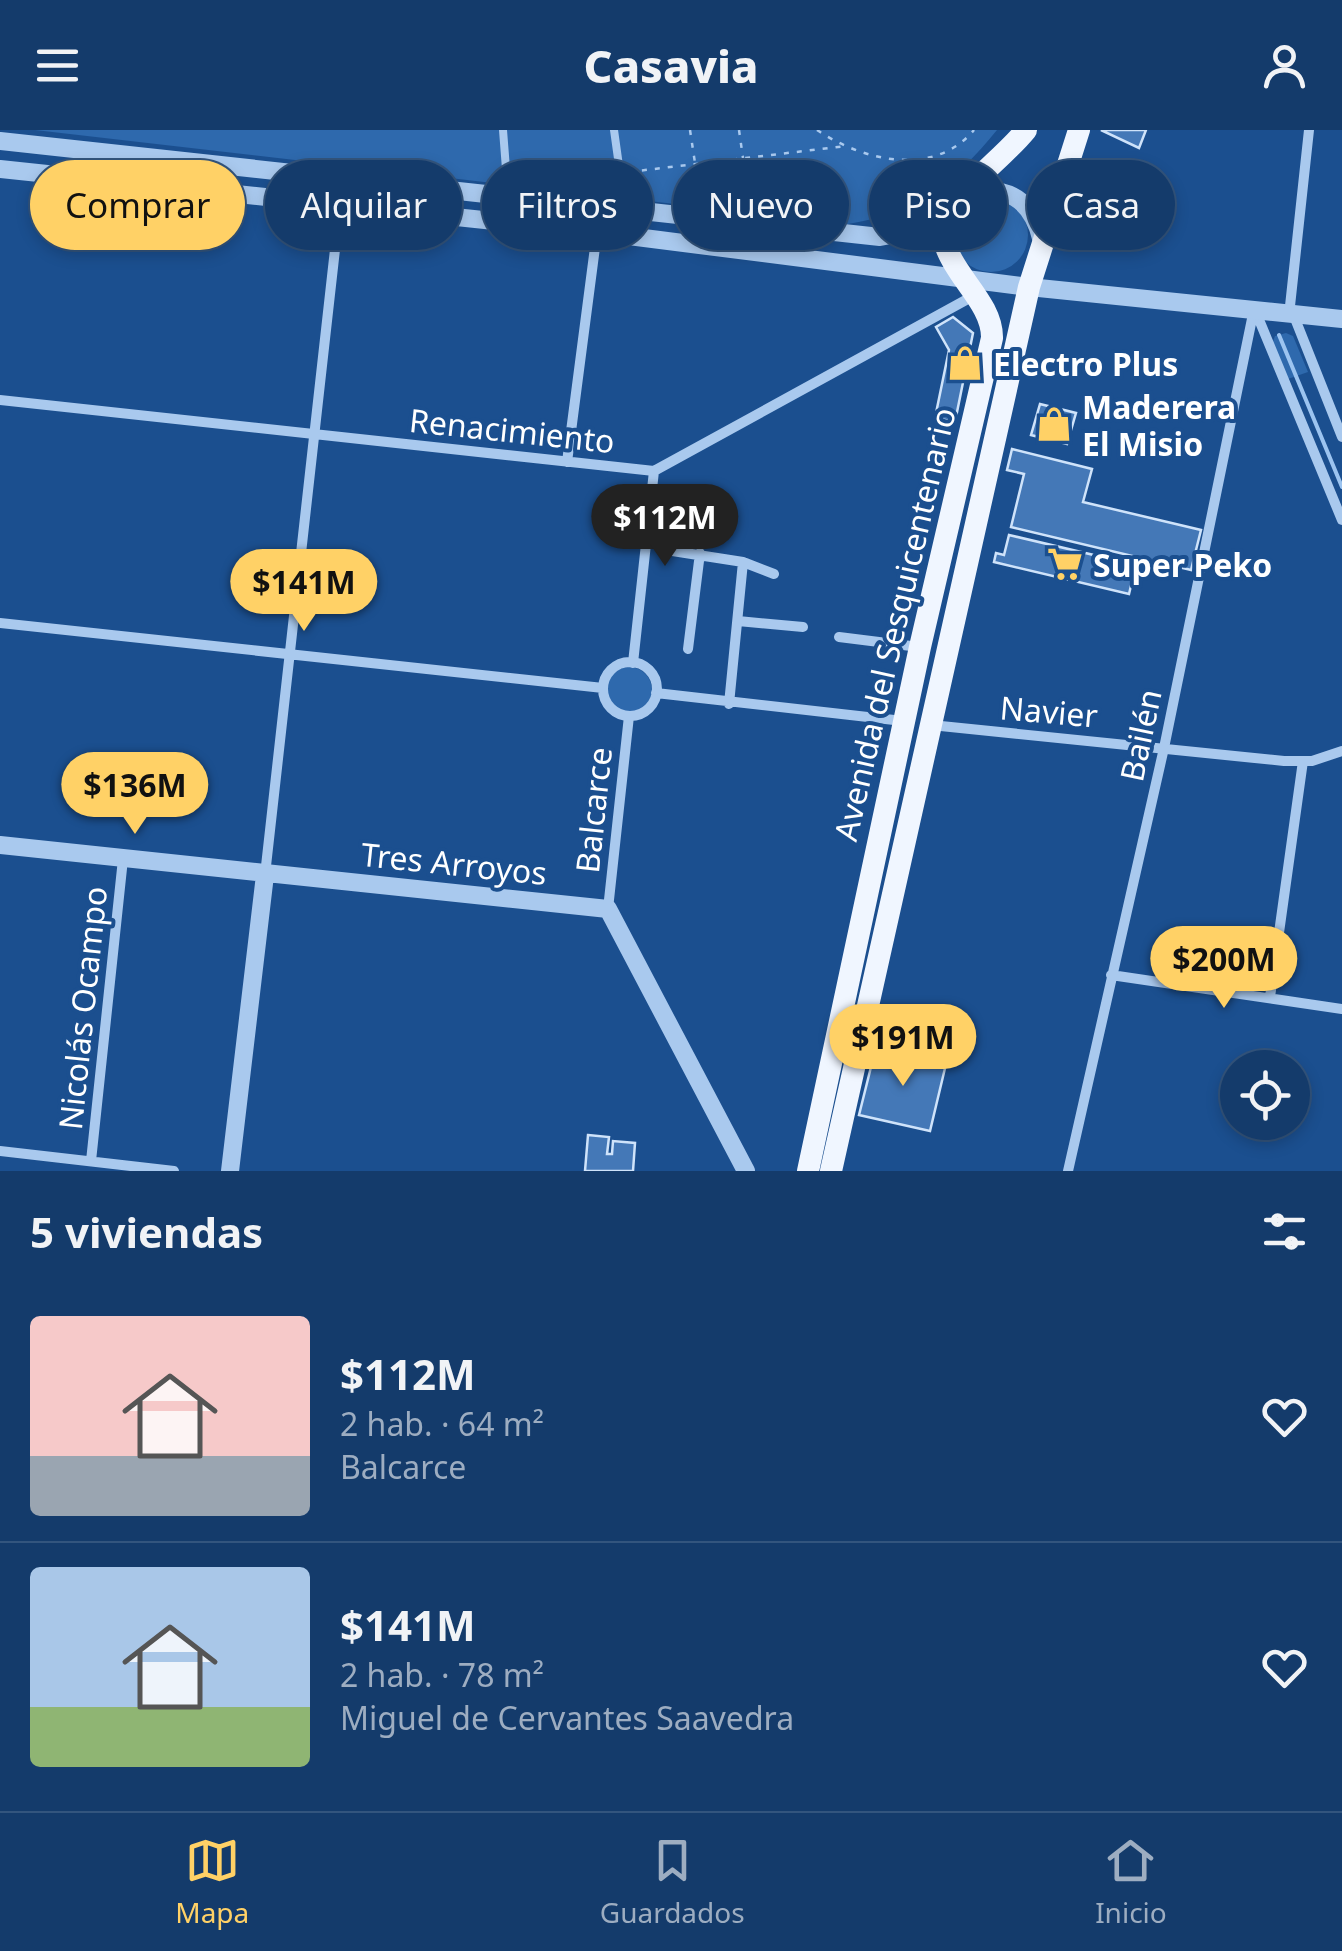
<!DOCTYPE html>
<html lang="es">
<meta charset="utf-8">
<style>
:root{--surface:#143b6b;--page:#1d4271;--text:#f1f3f6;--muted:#9dadc1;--line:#33557e;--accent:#ffd166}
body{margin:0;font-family:"Noto Sans",sans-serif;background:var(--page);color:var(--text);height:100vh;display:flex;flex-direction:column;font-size:38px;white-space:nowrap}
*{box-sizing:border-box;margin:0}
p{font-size:32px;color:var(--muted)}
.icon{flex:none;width:55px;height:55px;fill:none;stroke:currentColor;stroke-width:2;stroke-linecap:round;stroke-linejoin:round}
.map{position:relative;height:1041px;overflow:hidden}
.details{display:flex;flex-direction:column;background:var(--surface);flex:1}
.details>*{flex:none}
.guide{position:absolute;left:30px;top:30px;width:1282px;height:90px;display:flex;gap:20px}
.tools{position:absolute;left:1220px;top:920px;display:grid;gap:20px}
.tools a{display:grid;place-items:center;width:90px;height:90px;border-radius:50%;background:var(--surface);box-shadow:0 5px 15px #0003,0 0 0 2px var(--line);font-size:50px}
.price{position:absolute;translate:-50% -85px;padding:0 22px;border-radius:35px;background:var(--accent);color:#111;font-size:32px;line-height:65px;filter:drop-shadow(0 2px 5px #0008)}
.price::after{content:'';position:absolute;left:50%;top:60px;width:30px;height:22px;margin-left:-15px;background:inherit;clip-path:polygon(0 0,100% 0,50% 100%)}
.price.selected{background:#222;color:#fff}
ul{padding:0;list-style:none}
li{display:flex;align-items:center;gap:30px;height:250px;padding:0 30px}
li+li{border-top:2px solid var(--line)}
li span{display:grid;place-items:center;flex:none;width:280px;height:200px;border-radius:10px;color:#555}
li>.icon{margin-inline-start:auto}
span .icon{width:120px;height:120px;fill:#fffc;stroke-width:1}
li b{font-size:42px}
h2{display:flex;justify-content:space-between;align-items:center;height:120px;padding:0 30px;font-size:42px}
.pill{padding:0 35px;border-radius:45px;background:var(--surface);box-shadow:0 5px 15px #0003,0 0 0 2px var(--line);font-size:35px;line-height:90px}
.pill.selected{background:var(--accent);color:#111}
header{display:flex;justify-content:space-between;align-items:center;height:130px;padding:0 30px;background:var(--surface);font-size:45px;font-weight:800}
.tab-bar{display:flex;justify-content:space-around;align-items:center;height:140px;border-top:2px solid var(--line);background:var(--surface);font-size:28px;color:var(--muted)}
.tab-bar a{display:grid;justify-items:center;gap:5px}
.tab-bar .selected{color:var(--accent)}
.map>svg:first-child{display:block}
.green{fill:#2e69ad}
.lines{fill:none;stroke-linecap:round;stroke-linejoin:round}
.stream{stroke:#9cc4f0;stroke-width:4}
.building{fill:#4478b7;stroke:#cfe3fa;stroke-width:2.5}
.path{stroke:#a9c9ee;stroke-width:2.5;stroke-dasharray:5 8;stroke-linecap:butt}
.service{stroke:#a9c9ee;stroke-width:8}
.minor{stroke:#a9c9ee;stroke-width:10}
.tertiary{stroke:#a9c9ee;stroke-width:18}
.primary{stroke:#f0f6ff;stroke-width:22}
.labels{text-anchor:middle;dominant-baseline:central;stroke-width:8;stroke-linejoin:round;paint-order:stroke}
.poi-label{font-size:32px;font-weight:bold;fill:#fff;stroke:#1b4f8f;text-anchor:start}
.street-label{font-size:32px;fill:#fff;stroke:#1b4f8f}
</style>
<header><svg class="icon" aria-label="menu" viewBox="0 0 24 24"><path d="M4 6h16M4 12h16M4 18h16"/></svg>Casavia<svg class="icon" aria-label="person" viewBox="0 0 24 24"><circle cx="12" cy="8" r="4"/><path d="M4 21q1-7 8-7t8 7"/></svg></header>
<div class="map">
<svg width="1342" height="1041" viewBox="0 0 1342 1041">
<rect width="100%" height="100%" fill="#1b4f8f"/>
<path class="green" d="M35,0H997C956,51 913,84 848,94Z
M954 105a37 37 0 1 1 74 0a37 37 0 1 1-74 0Z
M1286,203L1293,206L1308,242L1285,250L1272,214L1275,206Z
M606 560a23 23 0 1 1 46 0a23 23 0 1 1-46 0Z"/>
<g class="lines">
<path class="stream" d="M1279,205L1342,357"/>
</g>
<path class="building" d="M1101,0H1146L1139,18Z
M953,187L973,203L955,292L935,288L949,220L936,197Z
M1040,274L1076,283L1067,314L1031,305Z
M1012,319L1092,339L1083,372L1201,400L1191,440L1011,397L1024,344L1007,340Z
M1009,405L1136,435L1129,464L994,432L996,423L1004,425Z
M876,917L946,934L930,1001L859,985Z
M588,1005L609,1007L607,1024H612L613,1011L635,1013L633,1041H585Z"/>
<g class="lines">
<path class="path" d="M690,0L695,33
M739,0L743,28
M817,0C863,31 934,48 974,0
M629,42L846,16"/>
<path class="service" d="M503,0L508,65
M614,0L620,43L616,76"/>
<path class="minor" d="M1309,0L1290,176L1342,307
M1255,180L1342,390
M0,270L654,341L975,165
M567,332L597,102L604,76
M666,420L743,432L729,574
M743,432L774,444
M738,491L803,497
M0,493L603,558
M839,507L919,517
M688,519L700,423
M603 559a27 27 0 1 1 54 0a27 27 0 1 1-54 0Z
M633,533L654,341
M656,563L903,591
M931,595L1284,631H1312L1342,621
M265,745L343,48
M608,779L629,586
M1111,845L1342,879
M1270,867L1303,631
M0,1021L174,1041
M91,1031L123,729
M1068,1041L1164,618L1254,179"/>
<path class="tertiary" d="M0,11L880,107L912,101L952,77
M0,39L597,102L1029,157L1342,189
M967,63C1006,55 1031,68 1041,108
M0,715L608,779L746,1041
M230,1041L265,745"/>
<path class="primary" d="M808,1041L920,517L992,208C993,162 923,128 950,81C966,54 1005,26 1026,0
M831,1041L1029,157L1079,0"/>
</g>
<defs>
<symbol id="shop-bare" viewBox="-9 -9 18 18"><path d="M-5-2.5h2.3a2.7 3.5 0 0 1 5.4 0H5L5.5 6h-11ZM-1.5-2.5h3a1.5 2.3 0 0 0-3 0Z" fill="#ffd166" stroke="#1b4f8f" stroke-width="2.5" paint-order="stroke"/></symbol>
<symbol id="supermarket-bare" viewBox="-9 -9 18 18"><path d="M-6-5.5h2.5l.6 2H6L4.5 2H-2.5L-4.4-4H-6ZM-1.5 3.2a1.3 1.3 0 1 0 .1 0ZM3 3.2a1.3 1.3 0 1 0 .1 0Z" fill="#ffd166" stroke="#1b4f8f" stroke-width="2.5" paint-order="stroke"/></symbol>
</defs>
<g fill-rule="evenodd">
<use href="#shop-bare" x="940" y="208" width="50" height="50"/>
<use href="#shop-bare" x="1029" y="269" width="50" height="50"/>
<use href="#supermarket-bare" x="1040" y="409" width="50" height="50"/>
</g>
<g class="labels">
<g class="poi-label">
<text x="993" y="233">Electro Plus</text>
<text x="1082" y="276">Maderera<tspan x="1082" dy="37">El Misio</tspan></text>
<text x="1093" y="434">Super Peko</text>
</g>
<g class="street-label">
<text transform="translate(512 300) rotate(6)">Renacimiento</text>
<text transform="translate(894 494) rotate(-77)">Avenida del Sesquicentenario</text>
<text transform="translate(1049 581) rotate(5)">Navier</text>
<text transform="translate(1140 605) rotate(-78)">Bailén</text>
<text transform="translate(593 680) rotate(-84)">Balcarce</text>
<text transform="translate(454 733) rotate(6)">Tres Arroyos</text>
<text transform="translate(82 878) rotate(-84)">Nicolás Ocampo</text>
</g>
</g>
</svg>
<div class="tools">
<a><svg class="icon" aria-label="locate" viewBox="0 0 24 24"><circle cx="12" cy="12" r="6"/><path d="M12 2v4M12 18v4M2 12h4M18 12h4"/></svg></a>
</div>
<b class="price selected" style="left:665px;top:439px">$112M</b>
<b class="price" style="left:304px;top:504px">$141M</b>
<b class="price" style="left:135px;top:707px">$136M</b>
<b class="price" style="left:1224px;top:881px">$200M</b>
<b class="price" style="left:903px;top:959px">$191M</b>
<div class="guide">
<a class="pill selected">Comprar</a>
<a class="pill">Alquilar</a>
<a class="pill">Filtros</a>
<a class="pill">Nuevo</a>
<a class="pill">Piso</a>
<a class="pill">Casa</a>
</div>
</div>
<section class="details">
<h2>5 viviendas<svg class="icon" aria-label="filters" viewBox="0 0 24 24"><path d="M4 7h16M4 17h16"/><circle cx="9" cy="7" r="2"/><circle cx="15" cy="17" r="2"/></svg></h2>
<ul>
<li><span style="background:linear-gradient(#f6c9c9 70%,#9aa5b1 0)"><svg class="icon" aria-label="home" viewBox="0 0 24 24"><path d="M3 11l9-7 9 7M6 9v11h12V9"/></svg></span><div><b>$112M</b><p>2 hab. · 64 m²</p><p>Balcarce</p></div><svg class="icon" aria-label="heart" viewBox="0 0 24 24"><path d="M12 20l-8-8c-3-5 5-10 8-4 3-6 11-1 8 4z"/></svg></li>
<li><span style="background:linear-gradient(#a9c7e8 70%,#8fb573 0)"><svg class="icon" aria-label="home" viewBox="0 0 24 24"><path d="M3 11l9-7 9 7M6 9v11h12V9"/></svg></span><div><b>$141M</b><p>2 hab. · 78 m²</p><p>Miguel de Cervantes Saavedra</p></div><svg class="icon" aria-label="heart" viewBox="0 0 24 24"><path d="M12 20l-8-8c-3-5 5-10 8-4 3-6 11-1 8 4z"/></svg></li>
</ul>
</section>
<nav class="tab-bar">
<a class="selected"><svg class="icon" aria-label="map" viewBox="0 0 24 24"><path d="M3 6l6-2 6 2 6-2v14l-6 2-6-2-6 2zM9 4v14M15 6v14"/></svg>Mapa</a>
<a><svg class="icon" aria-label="saved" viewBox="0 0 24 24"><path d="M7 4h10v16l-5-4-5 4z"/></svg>Guardados</a>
<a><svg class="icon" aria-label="home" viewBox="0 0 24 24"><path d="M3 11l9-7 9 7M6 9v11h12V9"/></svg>Inicio</a>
</nav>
